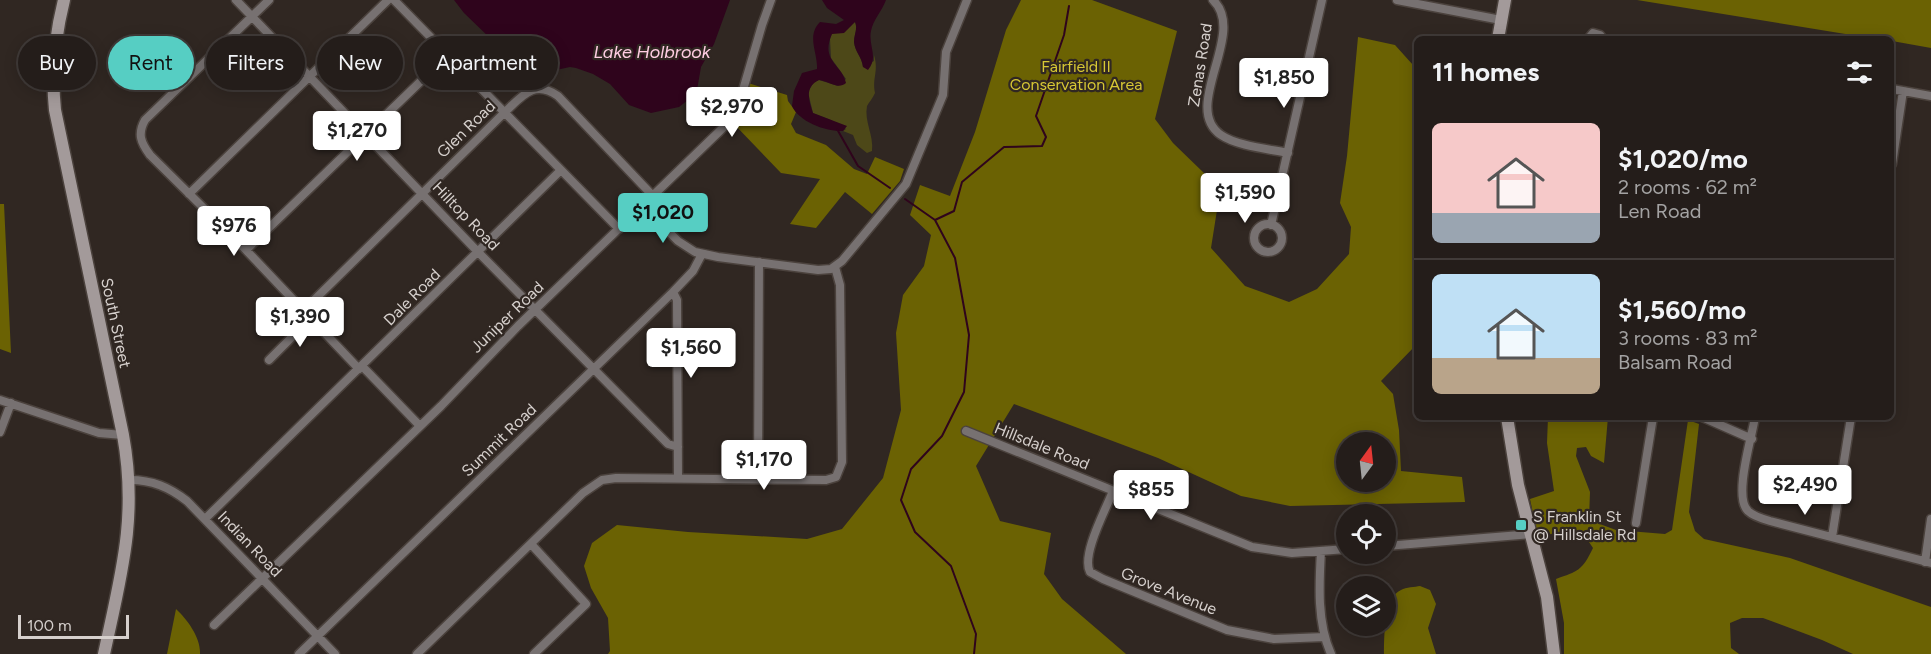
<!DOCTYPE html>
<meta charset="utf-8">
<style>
:root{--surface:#241d1a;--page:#2c2623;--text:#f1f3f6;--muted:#a3a2a2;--line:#413b39;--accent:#56cec3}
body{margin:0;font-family:Figtree,sans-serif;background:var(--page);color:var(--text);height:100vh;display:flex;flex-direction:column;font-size:22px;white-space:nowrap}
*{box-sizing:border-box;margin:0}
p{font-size:20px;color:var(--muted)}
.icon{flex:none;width:33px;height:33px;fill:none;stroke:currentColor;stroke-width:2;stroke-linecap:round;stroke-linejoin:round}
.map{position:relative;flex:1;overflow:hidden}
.drawer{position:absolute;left:1414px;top:36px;width:480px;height:384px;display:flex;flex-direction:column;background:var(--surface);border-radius:9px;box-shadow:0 3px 15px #0003,0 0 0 2px var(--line)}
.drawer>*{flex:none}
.guide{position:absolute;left:18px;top:36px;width:570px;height:54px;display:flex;gap:12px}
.needle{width:39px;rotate:15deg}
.tools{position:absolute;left:1336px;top:432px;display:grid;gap:12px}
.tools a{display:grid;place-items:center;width:60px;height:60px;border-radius:50%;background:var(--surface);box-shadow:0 3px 15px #0003,0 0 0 2px var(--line);font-size:30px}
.scale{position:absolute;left:18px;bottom:15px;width:111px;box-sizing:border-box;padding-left:6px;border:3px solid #d6d0cd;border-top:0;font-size:16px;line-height:21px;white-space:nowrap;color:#d6d0cd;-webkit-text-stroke:4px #302722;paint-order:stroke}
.price{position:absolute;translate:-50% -51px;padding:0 14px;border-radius:6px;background:#fff;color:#222;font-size:20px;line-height:39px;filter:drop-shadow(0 2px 3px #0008)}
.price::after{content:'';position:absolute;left:50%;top:36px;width:18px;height:14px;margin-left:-9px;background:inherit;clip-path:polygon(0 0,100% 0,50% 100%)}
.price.active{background:var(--accent);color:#111}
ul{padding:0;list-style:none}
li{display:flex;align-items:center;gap:18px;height:150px;padding:0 18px}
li+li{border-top:2px solid var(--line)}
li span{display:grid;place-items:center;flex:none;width:168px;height:120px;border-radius:9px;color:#555}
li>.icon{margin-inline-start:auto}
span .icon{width:72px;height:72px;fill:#fffc;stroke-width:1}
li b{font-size:26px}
h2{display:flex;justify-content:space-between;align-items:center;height:72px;padding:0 18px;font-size:26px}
.chip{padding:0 21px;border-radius:27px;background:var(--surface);box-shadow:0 3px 15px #0003,0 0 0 2px var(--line);font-size:21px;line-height:54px}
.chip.active{background:var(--accent);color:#111}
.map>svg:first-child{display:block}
.green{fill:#4d4818}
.forest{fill:#6b6203;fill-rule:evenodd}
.water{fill:#2f041c}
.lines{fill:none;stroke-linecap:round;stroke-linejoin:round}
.stream{stroke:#2f041c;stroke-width:2}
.street-casing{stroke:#4b423d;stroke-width:11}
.secondary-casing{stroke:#4b423d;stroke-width:15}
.street{stroke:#777171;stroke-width:8}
.secondary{stroke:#a39a9a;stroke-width:12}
.poi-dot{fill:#56cec3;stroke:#302722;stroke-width:2}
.labels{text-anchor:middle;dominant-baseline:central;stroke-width:4.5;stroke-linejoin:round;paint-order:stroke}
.street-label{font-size:16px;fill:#d6d0cd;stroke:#302722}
.park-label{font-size:16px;fill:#d7c734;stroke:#302722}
.poi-label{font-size:16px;fill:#d6d0cd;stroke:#302722;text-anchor:start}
.water-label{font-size:18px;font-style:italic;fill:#ffcde2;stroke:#302722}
</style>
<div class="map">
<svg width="1931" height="654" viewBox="0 0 1931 654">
<rect width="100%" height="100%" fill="#302722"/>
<path class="green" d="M855,22C858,29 854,35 854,42C855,52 862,57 863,67L874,61V55C879,72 872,77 875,93C873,98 869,102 867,106C864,122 874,135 872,151L867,153L857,145L853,135L843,131L846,129L831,120L813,113L808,92L814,82L819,80L838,86L846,79L831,58L830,39L832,33Z"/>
<path class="forest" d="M1021,0H1092L1177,31L1155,119L1173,143L1206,175L1217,210L1211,248L1245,286L1289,302L1317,289L1349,254L1351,227L1340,203L1347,156L1358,37L1395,45L1413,65L1417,67V344L1381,381L1393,394L1399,430L1401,471L1462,477L1465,502L1290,506L1241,496L1158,458L1014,404L976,466L1000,521L1051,533L1044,574L1062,599L1126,654H608L610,651L608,618L591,588L584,566L592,543L617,525L688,532L807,539L842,529L883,478L901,410L896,333L903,295L924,266L931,235L910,215L920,185L950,196L975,132L1006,30ZM1347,442H1386V482H1347Z
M1637,0H1931V48L1892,41V39H1876Z
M748,83L787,95L788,101L796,112L791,124L796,133L826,145L854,169L867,174L875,157L904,169L900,181L872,214L845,192L816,228L790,224L820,179L781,173L732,122L738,116Z
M0,204H4L11,353L0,349Z
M1548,417H1588L1593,419V417H1608L1604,463L1591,456L1586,447L1577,448L1576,456L1590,492L1589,520L1616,530L1665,534L1672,530L1688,420L1699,424L1689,512L1695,531L1704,539L1790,558L1931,607V654H1853L1822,640L1763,618H1742L1730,623L1731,648L1739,654H1564V623L1556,579C1578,571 1582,571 1593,548L1587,539L1564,531L1538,537L1530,499L1554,491L1547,443Z
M1420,586L1430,590L1436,604L1428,628L1436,654H1384C1384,638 1384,597 1401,590C1406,587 1415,587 1420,586Z
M176,609C187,619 201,638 200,654H167Z"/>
<path class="water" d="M454,0H730L714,44L701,67L697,90L692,97L679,107L651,113L629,105L610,84L593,74L576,68L570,67L538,74L520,72L513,66L492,40L464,13Z
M822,0H886C882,11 873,20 871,31C868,46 879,57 868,70L863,67C862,57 855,52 854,42C854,34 858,29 855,22L844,33L832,34C820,61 842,64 846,83C838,90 828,81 819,80C804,87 809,101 813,113L847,126L843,131C827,132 799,122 792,106L794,91L802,73L817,69C818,53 806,36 820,22L836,24L844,20L827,8Z"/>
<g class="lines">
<path class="stream" d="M837,129L858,166L890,188
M905,199L935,220L955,258L969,335L964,392L942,436L911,469L901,500L915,532L951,566L976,634L974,654
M935,220L954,211L962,182L1004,147L1042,146L1046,137L1036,116L1064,35L1069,6"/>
<defs>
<path id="street" d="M236,0L478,252L668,444L678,447
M269,0L145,120C137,134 141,143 150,155L246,250L359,369
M394,0L619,229
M1213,0C1248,33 1180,107 1221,135C1237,146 1269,149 1288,153
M1397,0L1501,20
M1588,39L1593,33L1600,35L1603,39
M1892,89L1931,96
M1892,164L1903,91
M189,194L388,0
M643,206L678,241L695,252L718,257L818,270L831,269L842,261L906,184L943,95L946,52L967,0
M1254 238a14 14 0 1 1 28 0a14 14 0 1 1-28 0Z
M1271,225L1322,0
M246,250L449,54
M673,292L677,300L678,478
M304,310L505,112C522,96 534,79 558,96L653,196
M269,360L311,318
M362,366L420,426
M0,400L99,433L123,435
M1702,417L1752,439
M1755,417C1752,437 1733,497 1748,511C1753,516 1763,519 1770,521L1931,563
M966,431L1252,547L1292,553L1347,549
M0,432L11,403
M758,478L759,262
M130,480C152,480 169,487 187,501L335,654
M1113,491C1106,509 1081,555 1090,572L1103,579L1227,630L1274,639L1325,637
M205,519L561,170
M1636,523L1653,417
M1832,537L1851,417
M531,544L586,604L534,654
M1386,546L1531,534
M1321,551C1319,585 1317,623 1331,654
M1925,562L1931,519
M214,625L441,406L518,326L728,123L738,107L762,25L771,0
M299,654L673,292L693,271L702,254
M417,654L583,493L602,480L616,478L826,480L836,477L842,462L840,285L835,267"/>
<path id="secondary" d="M64,0C55,36 51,72 55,110L123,435C138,517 121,575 104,654
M1498,39L1505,0
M1507,417L1518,485L1547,597L1554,654"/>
</defs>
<use href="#street" class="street-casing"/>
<use href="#secondary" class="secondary-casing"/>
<use href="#street" class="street"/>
<use href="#secondary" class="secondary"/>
</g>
<rect class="poi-dot" x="1515" y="519" width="12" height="12" rx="3"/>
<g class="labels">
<g class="street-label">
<text transform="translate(1200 65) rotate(-81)">Zenas Road</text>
<text transform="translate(466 129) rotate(-44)">Glen Road</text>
<text transform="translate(466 216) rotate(46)">Hilltop Road</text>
<text transform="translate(412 297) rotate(-45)">Dale Road</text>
<text transform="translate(507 317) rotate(-44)">Juniper Road</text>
<text transform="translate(116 323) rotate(78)">South Street</text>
<text transform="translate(499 440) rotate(-44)">Summit Road</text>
<text transform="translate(1042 446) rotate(22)">Hillsdale Road</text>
<text transform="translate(250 544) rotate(46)">Indian Road</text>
<text transform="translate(1169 591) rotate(22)">Grove Avenue</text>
</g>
<g class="park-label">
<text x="1076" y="66">Fairfield II<tspan x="1076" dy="18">Conservation Area</tspan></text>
</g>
<g class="poi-label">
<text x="1533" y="516">S Franklin St<tspan x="1533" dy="18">@ Hillsdale Rd</tspan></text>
</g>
<g class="water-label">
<text x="652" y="52">Lake Holbrook</text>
</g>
</g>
</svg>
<div class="tools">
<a><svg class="needle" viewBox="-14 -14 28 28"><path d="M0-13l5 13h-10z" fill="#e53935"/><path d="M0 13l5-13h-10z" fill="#a3a2a2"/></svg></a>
<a><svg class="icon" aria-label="locate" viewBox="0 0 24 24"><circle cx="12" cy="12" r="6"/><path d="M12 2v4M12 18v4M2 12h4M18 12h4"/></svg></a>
<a><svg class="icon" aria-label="layers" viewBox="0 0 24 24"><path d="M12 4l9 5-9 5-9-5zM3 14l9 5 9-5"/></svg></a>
</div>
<div class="scale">100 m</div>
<b class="price" style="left:1284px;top:109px">$1,850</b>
<b class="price" style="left:732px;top:138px">$2,970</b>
<b class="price" style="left:357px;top:162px">$1,270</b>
<b class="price" style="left:1245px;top:224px">$1,590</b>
<b class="price active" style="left:663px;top:244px">$1,020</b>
<b class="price" style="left:234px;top:257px">$976</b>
<b class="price" style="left:300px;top:348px">$1,390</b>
<b class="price" style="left:691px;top:379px">$1,560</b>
<b class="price" style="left:764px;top:491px">$1,170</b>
<b class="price" style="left:1805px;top:516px">$2,490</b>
<b class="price" style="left:1151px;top:521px">$855</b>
<div class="guide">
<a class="chip">Buy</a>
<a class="chip active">Rent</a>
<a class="chip">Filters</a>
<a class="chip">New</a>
<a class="chip">Apartment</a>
</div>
<section class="drawer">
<h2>11 homes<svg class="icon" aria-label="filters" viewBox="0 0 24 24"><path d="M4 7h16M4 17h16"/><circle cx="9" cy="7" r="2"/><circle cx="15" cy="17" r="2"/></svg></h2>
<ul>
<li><span style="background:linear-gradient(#f6c9c9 75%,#9aa5b1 0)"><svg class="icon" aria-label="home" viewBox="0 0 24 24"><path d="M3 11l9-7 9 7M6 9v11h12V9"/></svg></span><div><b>$1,020/mo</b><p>2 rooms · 62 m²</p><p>Len Road</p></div></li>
<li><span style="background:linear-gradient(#bfe0f5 70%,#b9a48a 0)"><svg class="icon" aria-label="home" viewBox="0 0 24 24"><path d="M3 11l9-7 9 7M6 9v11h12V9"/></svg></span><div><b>$1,560/mo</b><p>3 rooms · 83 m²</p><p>Balsam Road</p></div></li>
</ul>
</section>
</div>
